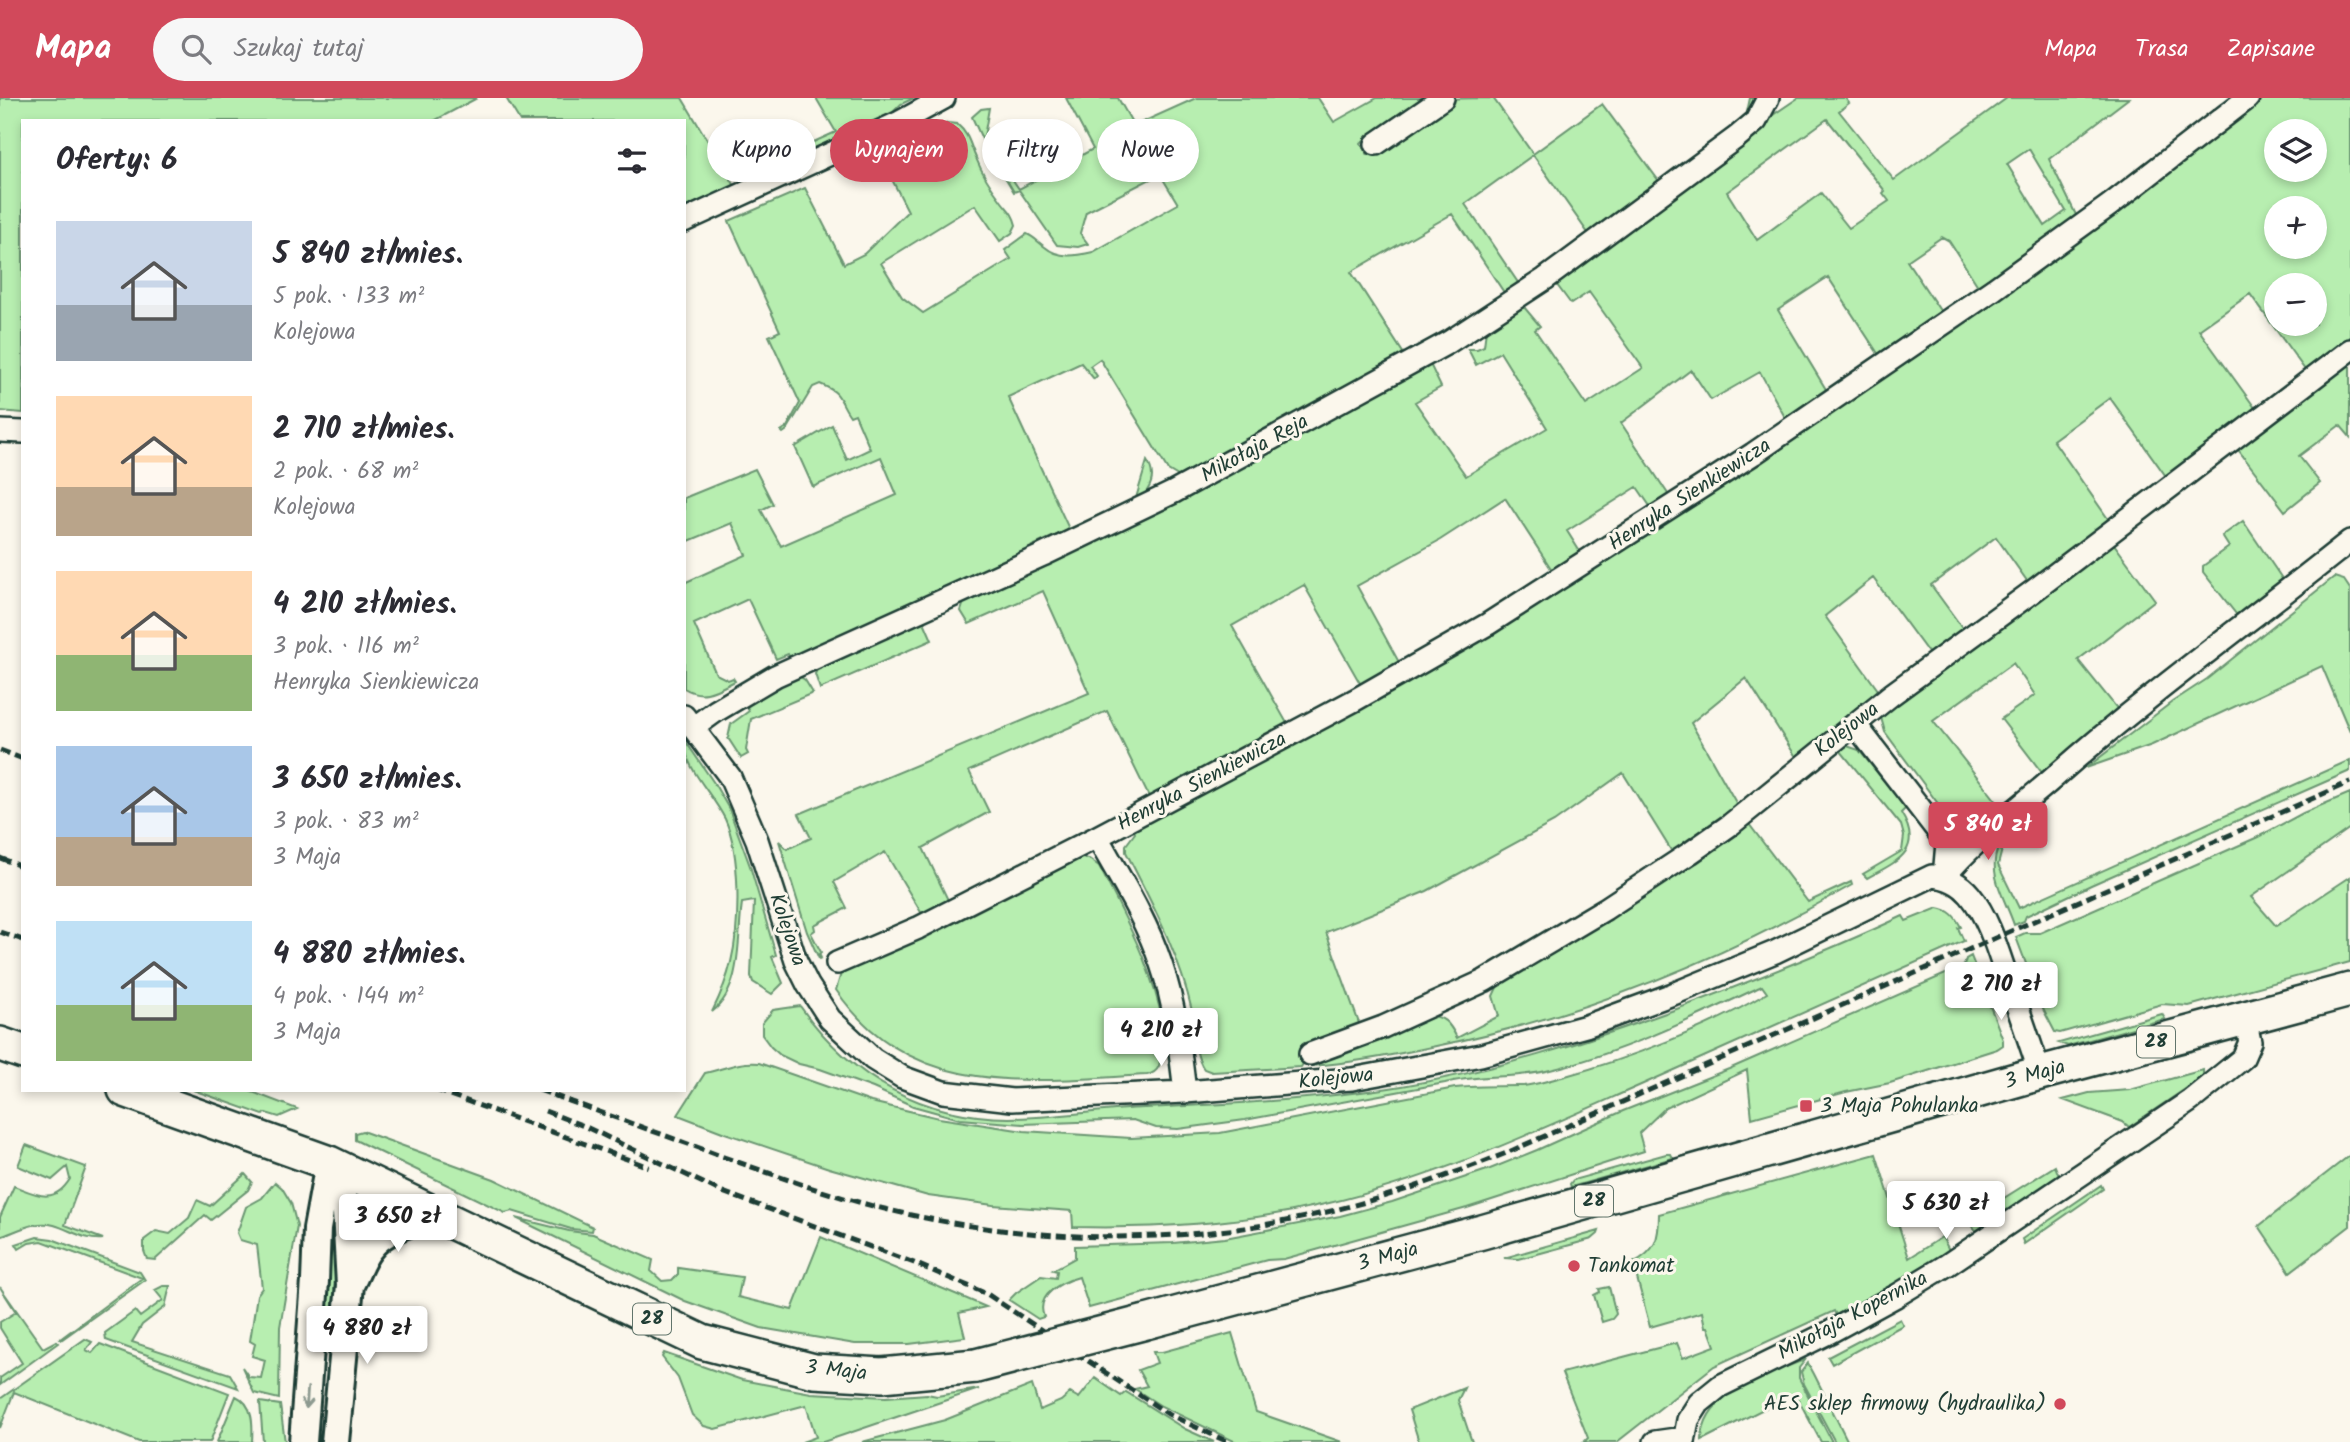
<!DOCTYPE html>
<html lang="pl">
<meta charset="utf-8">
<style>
:root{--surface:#fff;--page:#f7f7f7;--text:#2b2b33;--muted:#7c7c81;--accent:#d1495b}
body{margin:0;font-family:Kalam,sans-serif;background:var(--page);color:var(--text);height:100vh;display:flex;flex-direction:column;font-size:26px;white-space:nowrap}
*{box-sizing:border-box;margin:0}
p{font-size:23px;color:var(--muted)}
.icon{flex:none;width:38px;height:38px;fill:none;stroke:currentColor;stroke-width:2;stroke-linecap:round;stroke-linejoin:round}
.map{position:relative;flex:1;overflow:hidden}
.details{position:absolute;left:21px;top:21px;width:665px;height:973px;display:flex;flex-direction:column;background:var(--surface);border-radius:0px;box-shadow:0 4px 10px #0003}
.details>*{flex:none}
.banner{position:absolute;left:707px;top:21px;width:665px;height:63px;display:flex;gap:14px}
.controls{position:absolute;left:2264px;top:21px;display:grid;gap:14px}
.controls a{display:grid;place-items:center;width:63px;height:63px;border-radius:50%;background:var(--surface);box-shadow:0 4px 10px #0003;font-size:35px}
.price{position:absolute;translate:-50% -60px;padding:0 16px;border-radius:7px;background:#fff;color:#222;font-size:23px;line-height:46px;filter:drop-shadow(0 2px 4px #0008)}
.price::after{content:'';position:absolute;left:50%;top:42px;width:21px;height:16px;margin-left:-10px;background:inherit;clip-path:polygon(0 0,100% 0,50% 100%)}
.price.selected{background:var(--accent);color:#fff}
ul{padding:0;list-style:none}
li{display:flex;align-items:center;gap:21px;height:175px;padding:0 35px}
li span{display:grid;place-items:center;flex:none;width:196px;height:140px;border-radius:0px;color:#555}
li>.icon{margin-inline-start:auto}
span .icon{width:84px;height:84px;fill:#fffc;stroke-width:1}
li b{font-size:30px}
h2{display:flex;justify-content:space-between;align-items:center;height:84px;padding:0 35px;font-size:30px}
.chip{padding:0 24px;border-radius:32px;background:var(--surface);box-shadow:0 4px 10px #0003;font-size:24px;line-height:63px}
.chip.selected{background:var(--accent);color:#fff}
header{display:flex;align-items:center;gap:42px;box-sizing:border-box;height:98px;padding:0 35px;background:var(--accent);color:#fff}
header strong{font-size:33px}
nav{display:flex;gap:38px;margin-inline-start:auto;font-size:24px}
.search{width:490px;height:63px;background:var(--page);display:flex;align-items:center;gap:18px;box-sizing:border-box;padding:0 24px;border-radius:38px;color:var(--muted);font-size:26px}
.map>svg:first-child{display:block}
.green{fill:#b7eeb0;stroke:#6b9672;stroke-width:2;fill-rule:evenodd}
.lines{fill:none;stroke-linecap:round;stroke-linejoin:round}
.minor-casing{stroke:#1f3d34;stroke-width:26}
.tertiary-casing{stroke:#1f3d34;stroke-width:32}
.primary-casing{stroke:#1f3d34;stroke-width:38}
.minor{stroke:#fbf7ec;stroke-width:21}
.tertiary{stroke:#fbf7ec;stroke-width:26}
.primary{stroke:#fbf7ec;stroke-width:33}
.rail{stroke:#1f3d34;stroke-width:5;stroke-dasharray:10 5;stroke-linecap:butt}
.primary-bridge-casing{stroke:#1f3d34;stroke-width:38;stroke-linecap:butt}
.primary-bridge{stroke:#fbf7ec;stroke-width:33}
.oneway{stroke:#8d9a90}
.poi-dot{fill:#d1495b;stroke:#fbf7ec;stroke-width:2.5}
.labels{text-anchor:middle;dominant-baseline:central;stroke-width:6;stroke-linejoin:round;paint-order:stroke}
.shield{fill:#fbf7ec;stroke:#61756b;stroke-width:2}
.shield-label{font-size:19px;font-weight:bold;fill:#1f3d34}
.street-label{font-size:21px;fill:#1f3d34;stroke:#fbf7ec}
.poi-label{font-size:21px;fill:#1f3d34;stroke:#fbf7ec;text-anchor:start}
</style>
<header>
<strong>Mapa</strong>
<div class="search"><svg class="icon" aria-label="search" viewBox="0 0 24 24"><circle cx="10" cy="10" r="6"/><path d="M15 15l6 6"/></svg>Szukaj tutaj</div>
<nav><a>Mapa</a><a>Trasa</a><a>Zapisane</a></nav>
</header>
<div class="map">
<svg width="2350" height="1344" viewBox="0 0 2350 1344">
<rect width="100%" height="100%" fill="#fbf7ec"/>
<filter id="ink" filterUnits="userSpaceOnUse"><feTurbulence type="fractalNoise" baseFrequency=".0143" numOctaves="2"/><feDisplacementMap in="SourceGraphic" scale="14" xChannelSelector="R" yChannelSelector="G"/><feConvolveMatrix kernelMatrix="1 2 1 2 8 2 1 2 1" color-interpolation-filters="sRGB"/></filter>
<g filter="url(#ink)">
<path class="green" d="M0,0H477L434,23H23V315L0,313Z
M506,0H682L735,88L684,110V23H520Z
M816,0H914L901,6L889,18L749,81L744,75L836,34Z
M1066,0H1118L1134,28L1196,0H1318L1334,24L1377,0H1437L1430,5L1424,1L1420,2L1400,19L1365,41L1361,45L1368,57C1386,49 1409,35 1424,23C1433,16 1438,5 1449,1C1460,0 1481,0 1493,0L1533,56L1602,6L1659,83L1746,19L1750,0H1759C1746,33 1691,65 1662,87L1659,83L1588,135L1533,57L1465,106L1519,186L1532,177L1533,182L1441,242L1435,239L1505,196L1452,116L1351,174L1407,261L1197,374L1178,378L1168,372L1100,261L1090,268L1097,278L1094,281L1081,265L1008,299L1069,431L1136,400L1147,363C1172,401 1096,426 1071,437L1068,432L1032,448L1034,454L791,562L788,556L776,561L748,501L694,526L716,576L728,582L733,580L735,583C717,592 703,602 684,590V485L746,457L732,425L684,445V400L755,371L773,406L761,412L781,448L897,397L881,359L813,389L795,349L832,327L847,362L870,351L855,316L850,318C837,300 844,296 820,286L813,289L787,332L783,335L781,333L787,329L800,305L769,238L780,233L729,123L805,90L844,166L864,156L908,113L879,56L948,25L957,26C969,36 970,47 976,60C982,75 992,91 1002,104C1009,113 1013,115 1016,127L1012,135L1000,143L975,107L881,165L902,199L923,215L1011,161L1005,152L1027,136C1034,139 1038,144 1045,149C1059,161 1076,158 1093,154L1178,106L1160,76L1086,114L1080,135L1088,146L1078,149L1057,147L1019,92L1014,94L982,41L972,19L981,11L989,10L984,39L1019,91L1093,51Z
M1798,0H1845L1849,5L1839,13L1894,82L2007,0H2129L2049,61L2077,119L2014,163L2016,168L1879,257L1828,179L1778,212L1827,293L1786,321L1760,274L1711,302L1691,272L1621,325L1670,399L1652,411L1637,389L1567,433L1582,457L1554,475L1505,400L1440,442L1357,488L1400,566L1361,587L1304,487L1232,528L1288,627L1150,701L1107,613L969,673L989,714L923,750L948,802L922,816L885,754L834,784L847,810L814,827L815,832L811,835L821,854L819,856L821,860L819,861L807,834L779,743L787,751L811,740L799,716L1089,595L1043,493L969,526L961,513L965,501L1429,264L1441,289L1415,304L1466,378L1547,330L1500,254L1476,267L1468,251H1477L1484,248L1486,232L1508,216L1524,209L1540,228L1535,232L1586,307L1643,270L1589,194L1571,206L1554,183L1756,36L1770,19ZM1827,21L1885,93L1883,95L1889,103L1849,130L1821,95L1757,142L1727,94ZM2029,51L2066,113L2045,128L2007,66ZM1942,139L1949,143L1978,188L1941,214L1907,163Z
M2260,0H2350V244L2308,276L2250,196L2199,232L2258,314L2168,381L2110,300L2053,342L2111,425L2030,487L1996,439L1931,487L1966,535L1932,560L1873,480L1825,518L1878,592V598L1798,662L1746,580L1691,625L1739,710L1674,757L1623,675L1554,724L1427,793L1326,834L1360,928L1304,951L1303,966L1301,969L1212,974L1204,971C1193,956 1195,930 1192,913C1179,855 1152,806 1126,754V747L1135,735L1132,729L1504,526L1577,482V478L2116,112ZM2277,33H2315V72H2277ZM2277,110H2315V149H2277ZM2277,187H2315V226H2277Z
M2350,263V339L2340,327L2299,358L2320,385L2285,413L2236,349Z
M2243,423L2285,485L2240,521L2203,474V468L2229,449L2222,438Z
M2114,446L2155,502L2078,562L2120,614L2043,676L2001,621L2035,597L2013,565L1933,623L2001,709L1990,717V723L1973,737L1950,729L1940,715L1942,711L1885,634L1880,616L2102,448Z
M2334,479L2344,482L2350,491V634L2322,568L2152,647L2086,670L2172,604L2207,581Z
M922,519L932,542L820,591L815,576L819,567Z
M799,578L805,582L813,595L751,621L746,652L748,656L741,660L728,640L731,626L749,613L746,607L783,582Z
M684,641L714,685L729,711L750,768L776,857L772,859L783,885L772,896L753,884L751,878L754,803L742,805C737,841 743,889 712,914C720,898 727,881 731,864C740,827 741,756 725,721C712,694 684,671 684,641Z
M1847,648L1859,652L1906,710L1901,715C1925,753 1896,764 1867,780L1863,776L1902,753L1904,738L1901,727L1840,652L1749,726L1808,804L1851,784L1852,787C1721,862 1584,918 1436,948C1395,957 1353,965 1310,968L1311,960L1427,918C1444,917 1450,926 1457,940L1499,918L1493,898L1499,885L1838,649Z
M2350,662V673L2091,787L2026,818L2024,823L2014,827C2006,802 1987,777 1998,750L1990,746L2007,732L1998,767L2019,810Z
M2350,695V730L2251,799L2276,828L2350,779V864L2189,908L2162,906L2060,935L2055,934L2043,911L2016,839L2025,835H2040L2258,739L2303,715Z
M1072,759L1089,761L1099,768C1130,828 1160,884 1167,952L1160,953C1161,965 1160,974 1147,977C1030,983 912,1002 836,892L842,872Z
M1938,810C1950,812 1955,818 1961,829L1958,830L1964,843C1847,894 1732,947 1616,998C1522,1040 1426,1083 1325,1106C1242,1126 1158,1131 1073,1129L1072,1113L993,1107L928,1098L829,1070L725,1035L678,1017L705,975C724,971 738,963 759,965L871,1004L939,1020L1024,1033L1131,1040L1220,1035L1455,990C1477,988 1498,988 1520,988C1533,988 1549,982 1562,979C1628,961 1709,930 1767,895L1762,888C1692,921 1622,955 1546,973C1512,981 1478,976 1445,985L1245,1022L1178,1031L1156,1030L1133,1022L1023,1026L960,1021L913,1008L873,990L820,971L799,966L780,957L771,949L762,937V925L773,912L800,908C851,980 920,1019 1009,1020C1054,1020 1099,1012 1144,1010C1230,1006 1317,1002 1402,988C1496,973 1585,944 1674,912C1752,883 1828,853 1903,818L1906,823Z
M1971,858L2003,942V947L1997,951L1890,985L1846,994L1752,1020L1747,972L1665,1010L1639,1035L1644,1053L1467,1110L1284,1161L1267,1162L1089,1210L1079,1179C1061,1184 1035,1197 1044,1219L1038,1221L1009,1202L1016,1195L1041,1178L1056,1180L1057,1173L1053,1172L1075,1160V1148L1173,1145L1225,1140L1340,1118L1392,1104L1490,1071L1537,1052L1623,1013L1729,971L1964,868L1966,861Z
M2162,916L2165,921L2068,948L2059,945Z
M2203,972V977L2197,983L2129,1029L2123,1024L2063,1002L2089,995L2130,992Z
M193,992H247L297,1011L279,1019L266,1015L263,1017Z
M362,1033L494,1081L593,1129L592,1133L571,1131L512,1113L505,1115L355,1042V1035Z
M26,1047L86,1069L65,1127L103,1141C85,1143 71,1132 54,1127C35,1122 18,1133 0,1139V1119L14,1088C37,1097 54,1107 70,1081L67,1069L52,1082L18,1068Z
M1666,1056H1671L1673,1060L1571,1089L1570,1086L1573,1082Z
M1876,1056L1909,1160L1942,1139L1949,1152L1894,1187L1836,1217L1834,1213L1714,1268L1617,1344H1584L1588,1340L1562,1275L1677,1245L1683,1260L1715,1248L1708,1229H1705L1702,1214L1650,1229L1633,1165C1656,1153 1659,1141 1659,1116Z
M2350,1057V1128L2290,1174L2259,1128Z
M2055,1068L2059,1078L1976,1133L1969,1122Z
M245,1076L252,1084L248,1092L211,1122L205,1117L155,1162L147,1161L144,1153V1142L156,1133L170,1136L189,1120L197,1102L210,1108Z
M275,1084L282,1090L291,1105L297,1128L280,1229L279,1301L254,1295L242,1269L249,1279L261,1280L265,1262L252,1258L255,1246L250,1243L257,1197L262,1190L257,1147L240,1142L237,1135L246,1109L262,1100Z
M2101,1087L2103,1091L2024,1146L2022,1141Z
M333,1117L339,1119L332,1226H330L327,1224L324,1161Z
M516,1120L569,1133L593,1136L653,1162L651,1173L662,1183L672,1182L678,1176V1170L742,1179L738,1199L792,1212L821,1139L986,1209L959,1215L965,1239L909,1246H855L761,1230L685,1203Z
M1599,1133L1598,1136L1592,1141L1519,1161L1504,1160Z
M37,1139L52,1141L140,1174L145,1182L61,1242L60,1241L142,1180L42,1143L29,1145L19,1151L16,1146Z
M163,1188H170L165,1209L142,1227L132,1244L230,1276L238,1290L106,1242L105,1235L135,1213L140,1219L163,1202L155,1192Z
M0,1189L43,1250L56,1243L58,1245L0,1287V1280L22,1265L0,1230V1224L16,1214Z
M1609,1189L1616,1216L1612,1221L1602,1224L1594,1197L1600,1194L1599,1191Z
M1900,1221L1903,1227L1832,1266L1828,1259Z
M1232,1235L1256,1314L1342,1344H1236L1161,1308L1135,1291L1147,1288L1138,1272L1157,1265L1153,1254H1162Z
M85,1241L92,1244L86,1252L92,1255L100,1246L229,1295L210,1344H139L14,1294L0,1330V1301Z
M664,1255L742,1282L811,1295L886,1299L927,1296L937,1298L979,1291L823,1344H802L816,1339L806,1307L715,1331L704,1328L692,1317L678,1280L662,1259Z
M1806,1261L1799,1270V1280L1832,1344H1821L1795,1295L1702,1342C1702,1293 1769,1277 1806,1261Z
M1808,1265L1814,1276L1848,1344H1835L1804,1286L1801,1274Z
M1095,1280L1121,1298L1126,1294L1185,1331L1214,1344H862L945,1322L1032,1287L1040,1312L1061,1303L1070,1295L1079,1300Z
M1464,1290L1458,1302L1472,1344H1419L1409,1312Z
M236,1298C254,1306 253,1328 252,1344H217Z
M260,1304L280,1307L285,1344H263Z"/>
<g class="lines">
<defs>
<path id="minor" d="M1376,46L1443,0
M684,123L900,24L944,0
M0,333L23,334
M684,618L730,679L757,742L796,863L808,887L830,921L873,961L902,979L943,994L1012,1002L1185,994L1352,981L1481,957L1586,928L1673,896L1775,854L1932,778C1948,779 1960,785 1970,797C1988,819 1997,850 2006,877C2018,909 2029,942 2040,975
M1855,626L1947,745L1944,779
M694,629L716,613L775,578L1043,457L1174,394L1449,244L1545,181L1737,39L1756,23L1768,0
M1097,739C1120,780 1146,821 1161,866C1175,906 1180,952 1185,994
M1944,779C1977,739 2020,710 2058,676C2151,594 2253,521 2350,443
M837,865L918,830L1097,739L1355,602L1488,526L1753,356L1994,191L2110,107L2248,0
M1310,956L1383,929L1484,883L1605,811L1690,755L1730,727L1891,597L2032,494L2350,252
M1655,1344L1683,1340
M1684,1344L1688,1322L1699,1305L1720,1288L1830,1234L1896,1198L1947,1167L2190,1003L2243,960L2250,944L2245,920"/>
<path id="tertiary" d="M329,1065L342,1095L346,1113L350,1187L335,1344
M351,1185C357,1174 361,1161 369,1151C384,1130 414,1123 437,1116
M303,1344L315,1183L317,1131L329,1065"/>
<path id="primary" d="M0,946L23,954
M125,992L329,1065L702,1244L814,1273L882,1277L976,1268
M1146,1224L1482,1134L2040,975L2350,892"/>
</defs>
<use href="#minor" class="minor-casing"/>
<use href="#tertiary" class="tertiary-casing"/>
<use href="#primary" class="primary-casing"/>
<use href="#minor" class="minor"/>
<use href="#tertiary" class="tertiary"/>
<use href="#primary" class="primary"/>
<path class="rail" d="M0,652L23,661
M0,760L23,769
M0,834L23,842
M436,992L649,1069
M539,992C599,1014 659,1035 718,1057C775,1077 830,1098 889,1112C1035,1147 1193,1149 1339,1111C1395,1097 1450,1077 1504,1056L2350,684
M545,1013L584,1028L720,1093L914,1165L987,1196L1168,1316L1228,1344"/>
<defs>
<path id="primary-bridge" d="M976,1268L1146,1224"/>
</defs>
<use href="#primary-bridge" class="primary-bridge-casing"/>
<use href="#primary-bridge" class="primary-bridge"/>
</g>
<defs><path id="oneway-shaft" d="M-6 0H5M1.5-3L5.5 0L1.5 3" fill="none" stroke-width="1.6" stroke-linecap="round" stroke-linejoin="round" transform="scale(1.75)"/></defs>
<use class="oneway" href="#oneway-shaft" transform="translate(307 1300) rotate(94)"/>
</g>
<g class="poi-dot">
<rect x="1799" y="1001" width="14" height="14" rx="3.5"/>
<circle cx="1574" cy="1168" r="7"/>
<circle cx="2060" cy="1306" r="7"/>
</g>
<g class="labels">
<g class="shield">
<rect x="2137" y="928.5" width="38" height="31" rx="5"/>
<rect x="1575" y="1087.5" width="38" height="31" rx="5"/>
<rect x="633" y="1205.5" width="38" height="31" rx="5"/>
</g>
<g class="shield-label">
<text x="2156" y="944">28</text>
<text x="1594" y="1103">28</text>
<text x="652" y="1221">28</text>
</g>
<g class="street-label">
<text transform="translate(1255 351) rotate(-29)">Mikołaja Reja</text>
<text transform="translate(1690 397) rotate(-33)">Henryka Sienkiewicza</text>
<text transform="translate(1847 632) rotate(-38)">Kolejowa</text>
<text transform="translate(1202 684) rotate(-28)">Henryka Sienkiewicza</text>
<text transform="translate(787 832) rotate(71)">Kolejowa</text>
<text transform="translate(2035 977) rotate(-15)">3 Maja</text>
<text transform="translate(1336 981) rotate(-6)">Kolejowa</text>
<text transform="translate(1388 1159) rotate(-15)">3 Maja</text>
<text transform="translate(1853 1218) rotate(-28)">Mikołaja Kopernika</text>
<text transform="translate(836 1273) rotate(6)">3 Maja</text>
</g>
<g class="poi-label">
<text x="1820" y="1008">3 Maja Pohulanka</text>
<text x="1588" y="1168">Tankomat</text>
<text x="2046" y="1306" text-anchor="end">AES sklep firmowy (hydraulika)</text>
</g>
</g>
</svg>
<div class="controls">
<a><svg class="icon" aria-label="layers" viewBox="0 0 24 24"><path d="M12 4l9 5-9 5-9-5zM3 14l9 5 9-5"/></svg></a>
<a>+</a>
<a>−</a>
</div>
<b class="price selected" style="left:1988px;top:764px">5 840 zł</b>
<b class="price" style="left:2001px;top:924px">2 710 zł</b>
<b class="price" style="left:1161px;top:970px">4 210 zł</b>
<b class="price" style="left:1946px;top:1143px">5 630 zł</b>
<b class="price" style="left:398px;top:1156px">3 650 zł</b>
<b class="price" style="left:367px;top:1268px">4 880 zł</b>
<div class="banner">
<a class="chip">Kupno</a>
<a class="chip selected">Wynajem</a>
<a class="chip">Filtry</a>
<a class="chip">Nowe</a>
</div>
<section class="details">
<h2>Oferty: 6<svg class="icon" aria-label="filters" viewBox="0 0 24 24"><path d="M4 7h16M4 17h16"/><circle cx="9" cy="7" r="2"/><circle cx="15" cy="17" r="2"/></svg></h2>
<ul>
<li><span style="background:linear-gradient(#c9d6e8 60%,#9aa5b1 0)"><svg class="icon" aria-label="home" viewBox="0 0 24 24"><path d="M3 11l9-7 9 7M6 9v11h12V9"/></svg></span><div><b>5 840 zł/mies.</b><p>5 pok. · 133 m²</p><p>Kolejowa</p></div></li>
<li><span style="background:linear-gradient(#ffd9b3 65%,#b9a48a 0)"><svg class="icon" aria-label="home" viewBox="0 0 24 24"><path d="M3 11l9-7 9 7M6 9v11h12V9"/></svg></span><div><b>2 710 zł/mies.</b><p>2 pok. · 68 m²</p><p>Kolejowa</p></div></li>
<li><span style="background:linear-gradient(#ffd9b3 60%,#8fb573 0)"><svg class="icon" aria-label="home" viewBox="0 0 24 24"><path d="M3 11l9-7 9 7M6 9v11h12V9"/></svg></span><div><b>4 210 zł/mies.</b><p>3 pok. · 116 m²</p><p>Henryka Sienkiewicza</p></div></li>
<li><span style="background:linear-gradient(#a9c7e8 65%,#b9a48a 0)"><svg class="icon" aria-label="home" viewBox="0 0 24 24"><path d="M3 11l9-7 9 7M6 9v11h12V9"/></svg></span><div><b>3 650 zł/mies.</b><p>3 pok. · 83 m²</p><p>3 Maja</p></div></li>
<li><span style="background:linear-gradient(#bfe0f5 60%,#8fb573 0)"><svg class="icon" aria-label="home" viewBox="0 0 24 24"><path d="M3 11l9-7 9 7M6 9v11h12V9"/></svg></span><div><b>4 880 zł/mies.</b><p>4 pok. · 144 m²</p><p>3 Maja</p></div></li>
</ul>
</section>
</div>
